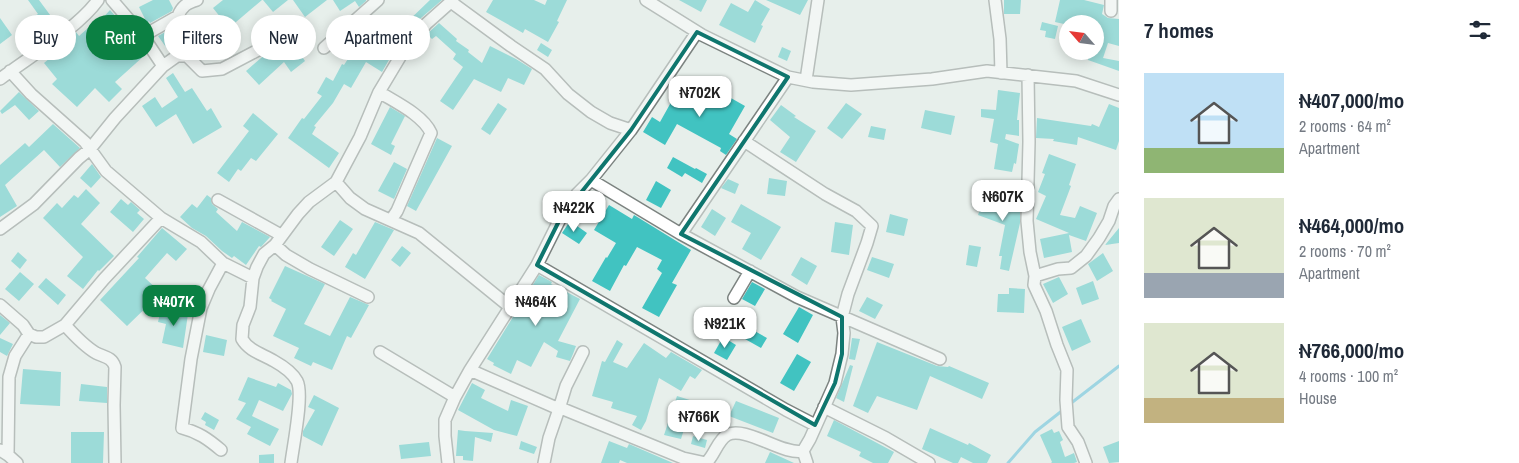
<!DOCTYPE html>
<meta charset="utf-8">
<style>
:root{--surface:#fff;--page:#f2f2f3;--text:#1f2937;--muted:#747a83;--accent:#0b8043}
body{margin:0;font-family:"Archivo Narrow",sans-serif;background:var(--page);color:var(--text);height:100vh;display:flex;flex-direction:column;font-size:19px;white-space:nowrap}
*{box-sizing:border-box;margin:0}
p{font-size:16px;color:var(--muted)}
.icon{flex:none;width:28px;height:28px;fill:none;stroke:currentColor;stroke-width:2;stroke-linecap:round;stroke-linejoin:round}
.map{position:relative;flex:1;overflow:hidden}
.sheet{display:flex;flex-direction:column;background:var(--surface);width:400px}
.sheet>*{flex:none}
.banner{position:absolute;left:15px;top:15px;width:475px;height:45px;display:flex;gap:10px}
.needle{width:32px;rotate:298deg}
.tools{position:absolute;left:1059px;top:15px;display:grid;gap:10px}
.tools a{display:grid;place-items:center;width:45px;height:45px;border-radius:50%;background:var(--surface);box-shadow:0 2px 12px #0003;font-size:25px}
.price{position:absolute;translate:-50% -42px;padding:0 11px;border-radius:10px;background:#fff;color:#222;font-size:16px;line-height:32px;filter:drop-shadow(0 1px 2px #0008)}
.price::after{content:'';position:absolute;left:50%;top:30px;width:15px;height:11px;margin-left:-8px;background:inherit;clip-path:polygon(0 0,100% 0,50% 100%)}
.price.current{background:var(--accent);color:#fff}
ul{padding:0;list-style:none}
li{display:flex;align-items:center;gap:15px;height:125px;padding:0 25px}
li span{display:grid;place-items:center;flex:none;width:140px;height:100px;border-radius:0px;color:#555}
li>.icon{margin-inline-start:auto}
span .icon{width:60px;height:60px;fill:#fffc;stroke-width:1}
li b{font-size:21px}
h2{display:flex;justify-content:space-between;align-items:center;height:60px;padding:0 25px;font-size:21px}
.chip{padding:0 18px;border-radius:22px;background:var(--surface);box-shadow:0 2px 12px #0003;font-size:18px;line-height:45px}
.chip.current{background:var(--accent);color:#fff}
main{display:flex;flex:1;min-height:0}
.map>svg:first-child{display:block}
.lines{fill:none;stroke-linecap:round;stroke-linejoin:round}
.stream{stroke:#46b7d8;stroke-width:3}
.building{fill:#41c3c1}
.minor-casing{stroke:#7c8380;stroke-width:14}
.minor{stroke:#fff;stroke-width:11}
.marked{fill:none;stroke:#0f766e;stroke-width:4;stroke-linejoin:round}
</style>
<main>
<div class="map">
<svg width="1119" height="463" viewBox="0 0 1119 463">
<rect width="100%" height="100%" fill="#e7efeb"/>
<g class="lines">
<path class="stream" d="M1070,404L1119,366
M1008,463L1035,432L1063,410"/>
</g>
<path class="building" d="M28,0H39L53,19L40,29L45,37L36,43L33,38L28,41L19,25L38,14Z
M153,0H169L173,8L172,11L150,23L149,21L147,23L139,7Z
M223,0H262L229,28L213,8Z
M263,0H288L273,12Z
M293,0H327L305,17Z
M333,0H366V1L359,7L355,1L340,11Z
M430,0H442L421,18L410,32L404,25Z
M493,0H534L545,5L547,0H567L557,21L559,22L548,42L525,29L523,33L486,12Z
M679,0H707L701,12Z
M755,0L770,9L761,25L763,26L755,43L719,25L731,3L748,12Z
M766,0H808L800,15Z
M1004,0H1021L1020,14H1004Z
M1060,0H1084L1104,5L1102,14L1108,18L1119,19V46L1108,43L1103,58L1119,61V71L1088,60L1089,55H1093L1095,51L1101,30L1095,28V24H1064L1055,22Z
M110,10L133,36L131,39L145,55L115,82L122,89L109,102L95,88L77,107L52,84L57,79L44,63L62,48L60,45L76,32L79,36L96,21L98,23Z
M0,18L12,35L0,44Z
M374,20L391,29L393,25L405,32L382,72L366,62L351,88L344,84L333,103L314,126L316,127L312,134L339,153L329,168L288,138L302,118L304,119L322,96L317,93L326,77L333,81L342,64L344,65L353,51L348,48L363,24L370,28Z
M1042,22L1058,26L1055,39L1045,37L1046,31L1040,30Z
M439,23L457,39L456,41L469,50L468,52L482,63L490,46L516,59L532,69L524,85L508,78L501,92L474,79L453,110L440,101L463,67L453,59L456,54L436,36L432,39L427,34Z
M178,25L187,38L168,50L158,36Z
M286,33L305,61L291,72L284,62L259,85L246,71L268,52L272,46L271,44Z
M541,43L552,50L548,57L537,50Z
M782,47L791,51L787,61L778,57Z
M173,73L185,92L192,88L207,111L211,108L222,127L193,144L176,114L156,127L142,106L155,97L162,108L178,97L166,78Z
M695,82L713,92L715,89L745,106L729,134L737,139L726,155L720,151L721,148L677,124L665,145L643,132L652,117L660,122L674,97L684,102Z
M998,90L1020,93L1017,120H1019V136L1006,134L1005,139L1019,144L1016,164L1014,163L1012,172L994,169L998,144L990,142L994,119L981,117V109L996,110Z
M19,92L39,111L29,120L15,105L2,114L0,111Z
M498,103L507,109L490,135L481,129Z
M846,103L862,114L842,139L827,128Z
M1109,104L1119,108V141L1116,150L1078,137L1077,145L1053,141L1054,139L1036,138L1037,118L1091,126L1092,124L1099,127Z
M781,105L796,116L794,117L816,131L796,162L780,152L790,137L770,120Z
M390,107L405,116L391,144L395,146L391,155L371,144Z
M925,110L955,116L951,135L921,128Z
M253,113L278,134L256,161L251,158L241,171L238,169L229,182L217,173L249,131L243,126Z
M53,124L80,148L60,167L44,150L5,185L17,206L0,217V165L25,143L29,147Z
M871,126L886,129L884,140L868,137Z
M437,138L452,146L416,211L407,206Z
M1049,154L1076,164L1069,185L1071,186L1060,215L1075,218L1080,206L1097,213L1086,241L1069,235L1072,252L1044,258L1040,239L1069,233L1036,219L1046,196L1038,192L1045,174L1042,173Z
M673,157L695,169L696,168L707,174L702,183L685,173L682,177L667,168Z
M394,162L407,169L394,199L378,191Z
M92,164L101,177L91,188L80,178Z
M769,178L787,181L785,196L767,194Z
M728,179L739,184L735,194L721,188Z
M656,181L671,190L661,208L646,200Z
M86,189L100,203L81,224L114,256L99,271L98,270L83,289L67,276L83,257L43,218L57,203L62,208L74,195L78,198Z
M987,190L1008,197L1020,200V223L1009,271L1000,269L1002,256H999L1005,225L978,215Z
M207,195L211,198L212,204L218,209L216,212L237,231L242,222L270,237L261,247L259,246L246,265L234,256L232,258L222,251L206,236L192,228L180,217L192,204L197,208Z
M121,199L128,205L131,202L140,210L137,213L144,219L133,232L110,212Z
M741,204L781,227L761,260L742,249L751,233L731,222Z
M609,205L632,219L634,215L691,250L672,283L677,285L659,317L642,308L662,273L657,269L662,260L637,247L626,266L624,265L610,291L592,281L606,257L607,258L616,243L594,230Z
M712,209L726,218L715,236L701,227Z
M890,214L908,219L904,236L886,232Z
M340,220L353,229L334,256L321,247Z
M570,221L587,233L579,244L562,233Z
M375,222L394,230L365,279L345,267L353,253L356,255Z
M835,222L853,225L849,255L831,252Z
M162,228L187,249L176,261L167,253L145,278L158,290L155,294L157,297L127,326L100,300L139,258L137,257Z
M1119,228V243L1105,245Z
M969,245L981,247L977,267L966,265Z
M402,246L411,253L400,267L391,260Z
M18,252L27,260L20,269L11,261Z
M1103,253L1113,271L1097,281L1088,264Z
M801,257L817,266L807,285L791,275Z
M872,257L894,264L889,278L867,270Z
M285,266L325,284L304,324L330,336L350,297L369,305L351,338L347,336L332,370L313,362L311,366L294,358L299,348L273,336L286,309L271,301L272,300L269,298Z
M20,272L34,284L19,301L5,289Z
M539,275L552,282L551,284L580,299L558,341L576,346L573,354L570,361L556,357L558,351L544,342L531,367L517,360L511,374L493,365L494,363L487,359Z
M1059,277L1068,294L1053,303L1043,284Z
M46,278L66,295L58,305L38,287Z
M1093,281L1099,299L1082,305L1076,288Z
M752,282L765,289L755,306L742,299Z
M1009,288L1025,289L1024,313L997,312L998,294H1009Z
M867,297L883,305L875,319L859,311Z
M799,307L813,315L798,343L783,334Z
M161,309L188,314L183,348L162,343L166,324L158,322Z
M0,315L10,323L0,335Z
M1081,319L1091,342L1072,351L1062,327Z
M751,329L767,338L761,348L745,339Z
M206,335L227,340L224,356L203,352Z
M723,337L736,345L727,360L714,353Z
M0,338L13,344L7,356L0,352Z
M852,338L860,339L855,360L849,359Z
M617,340L623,344L613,362L627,368L644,343L666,358L671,352L702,370L695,379L690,376L681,391L659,378L646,421L641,430L632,425L637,416L611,408L613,402L592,396L602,361L605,362Z
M877,342L937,366L948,367L949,366L989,383L982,399L930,376L917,410L877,396L868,413L853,406Z
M797,354L811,362L794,391L780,383Z
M850,365L853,366L844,402L836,398Z
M23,369L61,372L60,406L20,404Z
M248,377L276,387L278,383L291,390L292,394L283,411L259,400L252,416L279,429L270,446L247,434L251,427L236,419L246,403L238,400Z
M472,383L485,390L481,398L508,411L511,400L528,406L517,436L494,430L458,410Z
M81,384L107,387V403L79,401Z
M314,395L339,408L322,446L303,436V431L315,410L308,407Z
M677,396L693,401L681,439L664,435Z
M736,401L779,418L773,433L729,416Z
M205,412L219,420L214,430L205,425L206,422L201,419Z
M834,420L894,452L888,463H873L859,456L861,452L827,436Z
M930,428L968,445L969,443L991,455L987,463H973L961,457L958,463H953L922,449Z
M1052,429L1054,433L1059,431L1063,440L1060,442L1065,457L1074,453L1077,462L1074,463H1051L1052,462L1040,435Z
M458,430L465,431L493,433L491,442L475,437L473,461L463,460V456H456Z
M71,432H104L103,463H71Z
M693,436L707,440L705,448L691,444Z
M521,441L537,447L534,454L519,449Z
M609,441L627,448L629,444L673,463H627L620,460L619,463H601Z
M1119,441V462L1109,463L1103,447Z
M429,442L431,456L401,459L399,445Z
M770,452L794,463H765Z
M274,454V463H259V455Z"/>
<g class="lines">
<defs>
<path id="minor" d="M646,0L702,35L788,77L813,82L851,85L932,79L987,71L1076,81L1119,95
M995,0L1000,39L1001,73
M1111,0V11
M451,2L511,46L545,69L568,94L591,112L610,123L631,130
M697,32L631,130L591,180L681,234L797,297L940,359
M143,36L178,16C182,6 187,3 197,0
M324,48L378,0
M163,66L177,56H187L202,71L222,69L262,48
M10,71L31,94L85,142L106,171L161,218L201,242L223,263L253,278
M1028,75L1029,142L1027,221L1030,252L1035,276L1034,285L1046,311L1057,345L1067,370L1066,400L1068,427L1078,442L1086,463
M0,79C29,57 78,28 98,0
M806,80L818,0
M379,92C395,102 423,115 431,133L397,211L391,220
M744,141L825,194L856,211L872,226L867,243L848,294L842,317L844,333L842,354L835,383L810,439L803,451
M336,182L350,198L365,209L419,233L510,307
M218,200L281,235
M0,229L34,204L79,158L90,149L115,118L163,66L143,36L112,0
M681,234L788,77
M275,245L286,255L310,269L368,297
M537,265L786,410L815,425
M1035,276L1058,269L1071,268L1086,256L1099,238L1109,221L1114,206L1119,199
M734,298L750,271
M0,305L23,325L29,334L15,356L9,377L8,455
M65,325C74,335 84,346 96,353C104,357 112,357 115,367L114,405L115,463
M29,334L36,337H44L65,325L104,279L161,218
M380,352L455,397
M583,352L566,386L559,409H563L683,458L706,463
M470,370L559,409L549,438L544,463
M824,407L886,438L929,463
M0,450L8,455L17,463
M221,450C208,439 198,432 182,428L191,359L201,308L209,289L223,263
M803,451L807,463
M291,463C293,446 304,394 297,381C292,372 283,366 274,361C262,354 249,351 242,339L243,325L250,307L253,278L257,267L264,254L275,245L298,214L309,202L336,182L360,137L379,92L403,52L426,24L453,0
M448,463L445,436V420L455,397L470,370L537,265L560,219L577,194L591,180
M706,463C715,455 717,441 727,435C745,425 784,456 803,451"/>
</defs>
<use href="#minor" class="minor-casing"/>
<use href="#minor" class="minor"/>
</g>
<path d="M0 0H1119V463H0ZM697,32L788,77L681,234L842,317V354L835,383L815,425L537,265L560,219L631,130Z" fill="#e7efeb" fill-opacity=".55" fill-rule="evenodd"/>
<path class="marked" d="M697,32L788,77L681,234L842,317V354L835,383L815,425L537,265L560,219L631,130Z"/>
</svg>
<div class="tools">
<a><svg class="needle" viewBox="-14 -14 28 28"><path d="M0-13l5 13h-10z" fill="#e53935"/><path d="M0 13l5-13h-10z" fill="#747a83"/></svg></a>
</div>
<b class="price" style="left:700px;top:118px">₦702K</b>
<b class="price" style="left:1003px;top:222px">₦607K</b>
<b class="price" style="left:574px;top:233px">₦422K</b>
<b class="price current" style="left:174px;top:327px">₦407K</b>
<b class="price" style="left:536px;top:327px">₦464K</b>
<b class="price" style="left:725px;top:349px">₦921K</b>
<b class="price" style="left:699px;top:442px">₦766K</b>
<div class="banner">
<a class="chip">Buy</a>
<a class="chip current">Rent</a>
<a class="chip">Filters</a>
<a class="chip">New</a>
<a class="chip">Apartment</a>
</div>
</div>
<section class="sheet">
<h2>7 homes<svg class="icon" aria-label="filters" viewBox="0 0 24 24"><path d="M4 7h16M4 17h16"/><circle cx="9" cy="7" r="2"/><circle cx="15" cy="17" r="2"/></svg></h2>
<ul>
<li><span style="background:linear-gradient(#bfe0f5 75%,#8fb573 0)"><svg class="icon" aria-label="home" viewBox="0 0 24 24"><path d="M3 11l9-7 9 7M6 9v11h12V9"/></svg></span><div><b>₦407,000/mo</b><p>2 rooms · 64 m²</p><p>Apartment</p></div></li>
<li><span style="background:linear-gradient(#dfe7d0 75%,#9aa5b1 0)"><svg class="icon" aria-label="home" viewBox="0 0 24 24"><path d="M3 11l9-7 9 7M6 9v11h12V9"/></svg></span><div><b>₦464,000/mo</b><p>2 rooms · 70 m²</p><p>Apartment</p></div></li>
<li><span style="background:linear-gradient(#dfe7d0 75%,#c2b280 0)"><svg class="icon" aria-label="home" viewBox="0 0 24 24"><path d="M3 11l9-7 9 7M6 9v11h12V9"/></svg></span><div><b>₦766,000/mo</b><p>4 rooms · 100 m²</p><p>House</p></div></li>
</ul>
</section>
</main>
